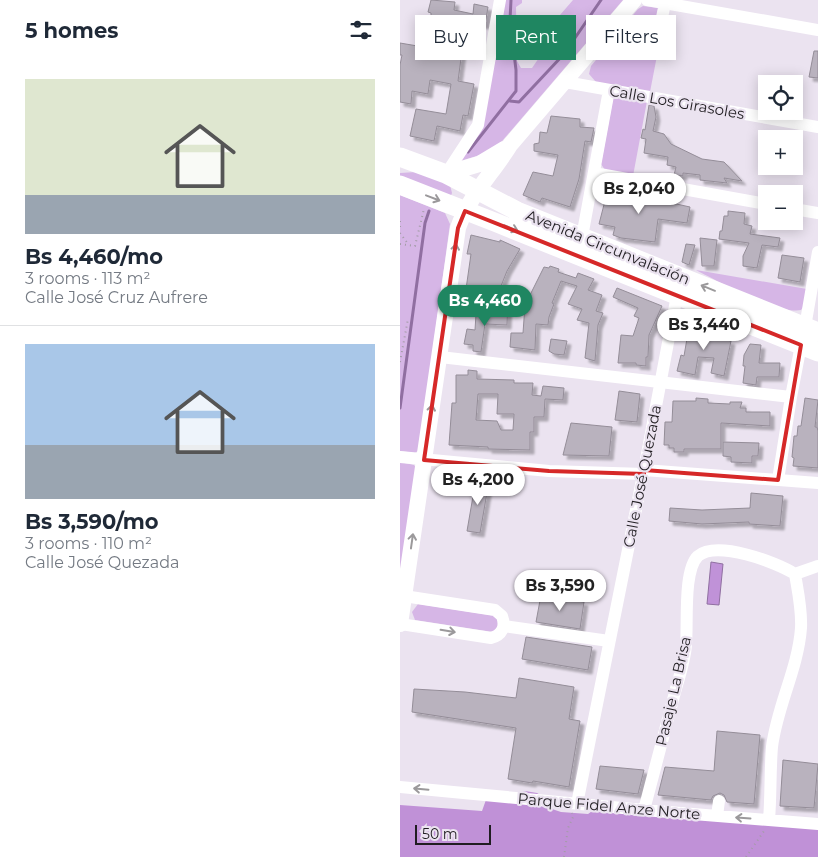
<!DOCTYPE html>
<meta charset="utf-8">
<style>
:root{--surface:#fff;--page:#f2f2f3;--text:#1f2937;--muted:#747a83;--line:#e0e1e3;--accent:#1f8661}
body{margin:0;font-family:Montserrat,sans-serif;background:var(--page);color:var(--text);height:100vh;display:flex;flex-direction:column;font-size:19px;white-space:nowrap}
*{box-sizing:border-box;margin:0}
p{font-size:16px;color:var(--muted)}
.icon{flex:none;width:28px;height:28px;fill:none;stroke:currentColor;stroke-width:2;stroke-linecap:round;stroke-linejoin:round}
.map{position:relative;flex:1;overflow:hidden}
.sheet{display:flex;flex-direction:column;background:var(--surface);width:400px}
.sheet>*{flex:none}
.hud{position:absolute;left:15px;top:15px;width:328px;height:45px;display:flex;gap:10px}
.buttons{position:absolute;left:358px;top:75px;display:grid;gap:10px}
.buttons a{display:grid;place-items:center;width:45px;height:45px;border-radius:0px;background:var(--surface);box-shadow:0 2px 12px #0003;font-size:25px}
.scale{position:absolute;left:15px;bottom:12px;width:76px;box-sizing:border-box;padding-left:5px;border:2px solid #201d21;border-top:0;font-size:14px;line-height:18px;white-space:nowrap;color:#201d21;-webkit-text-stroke:4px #ebe3f0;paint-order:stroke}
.price{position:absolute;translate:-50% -42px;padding:0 11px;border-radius:18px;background:#fff;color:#222;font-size:16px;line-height:32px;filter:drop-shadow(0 1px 2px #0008)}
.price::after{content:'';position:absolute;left:50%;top:30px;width:15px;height:11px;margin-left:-8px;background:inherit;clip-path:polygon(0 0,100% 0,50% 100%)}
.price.current{background:var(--accent);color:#fff}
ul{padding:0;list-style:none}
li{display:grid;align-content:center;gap:10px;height:265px;padding:0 25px}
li+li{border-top:1px solid var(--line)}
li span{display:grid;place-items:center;height:155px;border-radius:0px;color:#555}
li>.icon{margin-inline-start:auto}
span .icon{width:90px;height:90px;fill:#fffc;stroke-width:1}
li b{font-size:21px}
h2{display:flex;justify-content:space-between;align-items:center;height:60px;padding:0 25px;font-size:21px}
.tag{padding:0 18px;border-radius:0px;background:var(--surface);box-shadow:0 2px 12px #0003;font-size:18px;line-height:45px}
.tag.current{background:var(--accent);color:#fff}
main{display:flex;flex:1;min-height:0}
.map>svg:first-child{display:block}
.green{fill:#d6b6e6}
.forest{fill:#c091d7}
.water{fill:#c092d8;stroke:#906fa1}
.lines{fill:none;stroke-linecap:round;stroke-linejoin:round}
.stream{stroke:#906fa1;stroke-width:3}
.building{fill:#b9b2be;stroke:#948d98;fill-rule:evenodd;filter:url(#shadow)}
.path{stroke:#a39ca6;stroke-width:2;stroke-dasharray:1 4;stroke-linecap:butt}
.minor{stroke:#fff;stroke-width:12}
.major{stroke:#fff;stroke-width:16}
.highway{stroke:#fff;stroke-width:19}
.oneway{stroke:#9b999b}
.marked{fill:none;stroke:#d62828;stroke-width:4;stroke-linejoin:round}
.labels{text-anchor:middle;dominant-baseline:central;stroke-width:4.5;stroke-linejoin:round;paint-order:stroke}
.street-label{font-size:15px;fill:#201d21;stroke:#ebe3f0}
</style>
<main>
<section class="sheet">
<h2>5 homes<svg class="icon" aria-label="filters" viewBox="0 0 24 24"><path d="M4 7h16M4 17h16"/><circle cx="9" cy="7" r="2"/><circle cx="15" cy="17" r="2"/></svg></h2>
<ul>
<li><span style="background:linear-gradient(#dfe7d0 75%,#9aa5b1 0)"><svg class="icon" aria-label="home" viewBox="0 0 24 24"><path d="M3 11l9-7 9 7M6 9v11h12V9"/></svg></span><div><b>Bs 4,460/mo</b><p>3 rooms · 113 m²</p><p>Calle José Cruz Aufrere</p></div></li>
<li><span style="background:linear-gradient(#a9c7e8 65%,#9aa5b1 0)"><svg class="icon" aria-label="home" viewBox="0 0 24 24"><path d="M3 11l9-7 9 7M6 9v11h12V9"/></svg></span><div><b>Bs 3,590/mo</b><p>3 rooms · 110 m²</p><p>Calle José Quezada</p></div></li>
</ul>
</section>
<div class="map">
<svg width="418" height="857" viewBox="0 0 418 857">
<defs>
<filter id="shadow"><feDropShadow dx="4" dy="4" stdDeviation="1" flood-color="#0004"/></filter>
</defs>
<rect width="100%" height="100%" fill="#ebe3f0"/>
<path class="green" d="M105,0H122V3L116,7L117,61L121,68H132L165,20L160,15L173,0H223L97,147L90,152L60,161L82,130Z
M243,6L266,9L250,92L196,82L189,74L191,66L238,9Z
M216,97L247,101L233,176L205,170L201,164L213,99Z
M16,172L50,185L52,193L50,198L0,179V173Z
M0,195L45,213L50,224L19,450L15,453L0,451Z
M296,270L407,289L404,306L401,310C380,315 317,281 296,270Z
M0,462L14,465L16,468L0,578Z
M18,604L96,616L99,625L93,632L15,620L12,612Z"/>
<path class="forest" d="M125,791L137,793L143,797L144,804L149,808L161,812L188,814L198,807L418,826V857H0V805L82,811L87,797L113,795Z"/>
<path class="water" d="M311,562L323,564L319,605L307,604Z"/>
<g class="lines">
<path class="stream" d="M110,101L119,102L164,54L201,0
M68,152L116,91V70L110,20L111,0
M0,408L25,223L29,211"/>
</g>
<path class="building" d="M31,0L55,2L54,10L73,14L74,4L88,7L85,25L63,21L60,42L67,43L66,52L62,51L58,81L74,84L68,116L63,115L60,131L37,126L34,141L10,136L16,109L46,114L51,84L30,80L28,94L12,91L11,104L0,102V65L2,55H0V43L41,50L44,24L36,23V19L31,18V13L28,12Z
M414,51H418V78L409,77Z
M249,105L254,106L256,117L253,131L264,134L271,144L302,159L324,162L342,181L324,178L327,183L300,180V175L283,173V176L274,175L276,167L267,165L268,157L244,153L246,139L241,138L243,129L245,130Z
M151,116L180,119V127L194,128L191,142L185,141L179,179L170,207L142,198L140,202L123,195L133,172L153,176L158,155L134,151V144L139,143L140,132L147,133Z
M208,189L229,193V194L263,199V201L290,207L287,223L258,219L255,242L221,238L213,235L215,227L199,224Z
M328,211L345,213L344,224L352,226L350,234L380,238L378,247L362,245L357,268L343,266V256L349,243L319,239L320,231H322L324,216H328Z
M71,235L100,242V240L120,249L107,271L101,286L111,288L109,295L66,289L71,254H67Z
M300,238L317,240L314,266H302Z
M286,244L295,245L289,265L282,262Z
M382,255L404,258L400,282L378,278Z
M150,266L159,269L158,272L176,278L178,273L194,279L188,290L202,295L196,311L203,313L198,325L195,361L185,358L189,323L177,320L182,309L168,304L177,286L161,281L152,303L154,304L149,317L148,325L136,324L135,350L110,347L111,333H123L125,305L144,267L149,268Z
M217,288L262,306L249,335L248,357H246V366L236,365V363H218L221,335L233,336L239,318L234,316L238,308L213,297Z
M102,299L108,300L107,325L85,324L81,352L73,351V345L64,344L67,329L75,330L76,314L100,316Z
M290,321L309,327L307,336L331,341L324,376L311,373L314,358L298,357L295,375L277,371L281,355L284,356Z
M151,339L167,341L164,355L154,354L149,351Z
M350,344L361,345L359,363H380L379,377H357L356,385L343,383L345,366H343L344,355Z
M68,370L77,371V379L114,380V383H133L132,395L141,396L143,386L164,388L163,400L145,399L144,417H134V432H130V450L88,449V447L49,445L52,403H56V375H68ZM78,394H98L97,414H114L113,430H101L97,421L76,420Z
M219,391L240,394L237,422L215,420Z
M296,398L308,399V403L330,404V402H342L340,408H346V412H370V426L321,423V449H284V452H274V448H269V445H264L265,422H272L273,401H296Z
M405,398L418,400L415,427H417L418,431V468L393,466L394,458L392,457L394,436H397L398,426H401Z
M171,423L212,427L209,456L163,455Z
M323,442L359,443L358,456H352V463L331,462V457L323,456Z
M76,479L89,481L80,533L67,531Z
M351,493L383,496L380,526L349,524V522L302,524L269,521L270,508L302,510L350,508Z
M141,595L184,602L180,629L136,622Z
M126,637L192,647L188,670L122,659Z
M119,678L174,687L169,719L180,721L169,787L133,781L132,783L108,779L116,728L12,712L14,689L65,692L116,698Z
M317,731L360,735L354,804L327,802L324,795L320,793L313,796L311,800L258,795L265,767L314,771Z
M383,760L418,764L414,808L380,806Z
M200,766L244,770L238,794L196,789Z"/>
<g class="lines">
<path class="path" d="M0,221V230
M0,233L9,245
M0,244L15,246L24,209
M0,362L8,319
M164,857L168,828L173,817L172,813
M346,857L364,831"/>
<path class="minor" d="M247,0L418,30
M256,46L265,3
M165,82L418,127
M194,173L366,204
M46,174L78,125L100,0
M394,209L418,213
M182,237L209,90
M405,327L418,252
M40,357L391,397
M0,457L149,471L244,474
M244,470L418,483
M378,480L391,397L401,345
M395,574L418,566
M0,624L91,638C102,635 106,627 102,616L95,610L4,596
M104,626L209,641
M0,787L244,810L418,824
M177,804L244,470L277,295
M244,810C254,772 264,734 274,696C278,680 285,662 286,645C288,624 283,570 298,556C317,540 376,562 395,574C398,592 402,610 401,628C398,669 377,706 372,747C370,771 371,796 369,820
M317,816L319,801"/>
<path class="major" d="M46,174L79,164L104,149
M0,624L58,228C69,196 93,173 110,145L234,0"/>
<path class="highway" d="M0,157L46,174L117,211L418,332
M0,185L97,223L418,352"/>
</g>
<defs><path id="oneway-shaft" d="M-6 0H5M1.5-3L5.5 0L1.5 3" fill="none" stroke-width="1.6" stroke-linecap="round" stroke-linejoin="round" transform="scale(1.25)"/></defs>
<g class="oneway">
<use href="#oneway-shaft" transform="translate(33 198) rotate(21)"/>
<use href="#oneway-shaft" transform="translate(111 228) rotate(22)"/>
<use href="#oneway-shaft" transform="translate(55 251) rotate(-82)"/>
<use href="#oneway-shaft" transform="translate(308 288) rotate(-158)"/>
<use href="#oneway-shaft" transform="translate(31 412) rotate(-81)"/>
<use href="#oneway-shaft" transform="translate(12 541) rotate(-82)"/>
<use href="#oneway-shaft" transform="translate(48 631) rotate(9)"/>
<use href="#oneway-shaft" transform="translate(21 789) rotate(-175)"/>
<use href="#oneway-shaft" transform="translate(343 818) rotate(-176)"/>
</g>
<path class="marked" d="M65,211L401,345L378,480L244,470V474L149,471L24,460L58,228Z"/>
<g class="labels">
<g class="street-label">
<text transform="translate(277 102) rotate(10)">Calle Los Girasoles</text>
<text transform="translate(208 247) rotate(22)">Avenida Circunvalación</text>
<text transform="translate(242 476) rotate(-79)">Calle José Quezada</text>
<text transform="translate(273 691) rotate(-77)">Pasaje La Brisa</text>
<text transform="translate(209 806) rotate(5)">Parque Fidel Anze Norte</text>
</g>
</g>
</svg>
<div class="buttons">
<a><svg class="icon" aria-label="locate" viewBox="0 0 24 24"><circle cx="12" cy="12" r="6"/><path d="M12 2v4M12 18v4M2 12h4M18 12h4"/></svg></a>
<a>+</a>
<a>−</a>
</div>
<div class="scale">50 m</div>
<b class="price" style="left:239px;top:215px">Bs 2,040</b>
<b class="price current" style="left:85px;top:327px">Bs 4,460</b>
<b class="price" style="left:304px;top:351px">Bs 3,440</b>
<b class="price" style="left:78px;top:506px">Bs 4,200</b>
<b class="price" style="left:160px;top:612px">Bs 3,590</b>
<div class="hud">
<a class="tag">Buy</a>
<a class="tag current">Rent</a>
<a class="tag">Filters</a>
</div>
</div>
</main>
